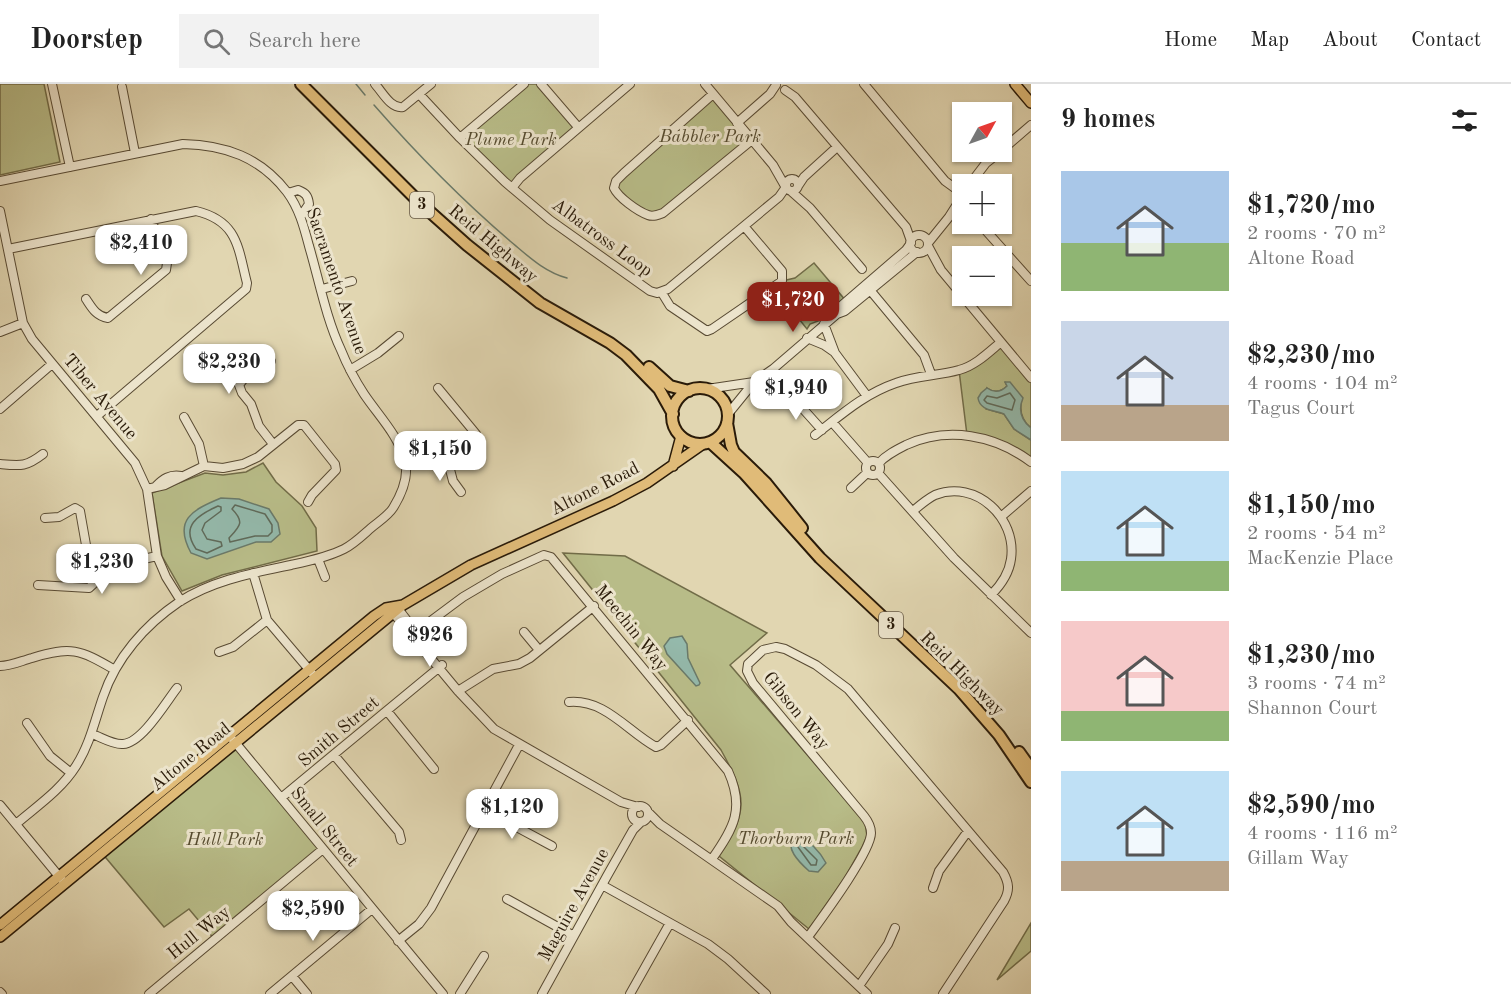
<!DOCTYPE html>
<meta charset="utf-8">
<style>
:root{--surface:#fff;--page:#f2f2f2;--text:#222;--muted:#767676;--line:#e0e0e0;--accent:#8f2418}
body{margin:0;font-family:"Old Standard TT",serif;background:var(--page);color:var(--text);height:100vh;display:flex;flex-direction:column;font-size:22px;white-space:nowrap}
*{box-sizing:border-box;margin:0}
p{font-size:20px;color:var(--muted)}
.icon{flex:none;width:33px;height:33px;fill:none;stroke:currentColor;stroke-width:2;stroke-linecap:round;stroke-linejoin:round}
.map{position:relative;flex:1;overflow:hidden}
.panel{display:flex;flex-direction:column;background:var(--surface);width:480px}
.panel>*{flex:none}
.needle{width:39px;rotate:50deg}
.tools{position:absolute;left:952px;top:18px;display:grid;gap:12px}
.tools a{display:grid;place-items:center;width:60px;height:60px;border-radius:0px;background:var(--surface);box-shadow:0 2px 4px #0004;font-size:30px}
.price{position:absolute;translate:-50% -51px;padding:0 14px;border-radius:12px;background:#fff;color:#222;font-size:20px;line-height:39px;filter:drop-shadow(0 2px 3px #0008)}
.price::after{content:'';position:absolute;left:50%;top:36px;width:18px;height:14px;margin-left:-9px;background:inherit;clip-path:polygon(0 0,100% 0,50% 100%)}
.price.on{background:var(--accent);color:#fff}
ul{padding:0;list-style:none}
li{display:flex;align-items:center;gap:18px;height:150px;padding:0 30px}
li span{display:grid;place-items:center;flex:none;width:168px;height:120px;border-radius:0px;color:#555}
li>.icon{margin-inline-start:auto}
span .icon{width:72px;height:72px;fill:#fffc;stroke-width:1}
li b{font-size:26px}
h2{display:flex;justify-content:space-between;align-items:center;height:72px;padding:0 30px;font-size:26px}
header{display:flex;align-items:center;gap:36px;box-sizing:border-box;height:84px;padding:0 30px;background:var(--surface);border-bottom:2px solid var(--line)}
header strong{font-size:28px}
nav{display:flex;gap:33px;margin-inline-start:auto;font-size:21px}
.search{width:420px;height:54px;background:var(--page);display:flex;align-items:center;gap:15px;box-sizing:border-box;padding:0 21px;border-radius:0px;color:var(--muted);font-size:22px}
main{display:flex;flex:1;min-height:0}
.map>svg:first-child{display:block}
.green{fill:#b8bc88;stroke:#716c48;stroke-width:1.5}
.water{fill:#94b9ab;stroke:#6a7a6a;stroke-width:1.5}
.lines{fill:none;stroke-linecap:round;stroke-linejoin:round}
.shore{stroke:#5f6a5a;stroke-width:1.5}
.stream{stroke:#6a7a6a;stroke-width:1.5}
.minor-casing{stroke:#584a33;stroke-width:10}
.major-casing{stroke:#2a1b09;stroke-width:12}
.highway-casing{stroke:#2a1b09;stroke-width:14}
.minor{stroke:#ece4cc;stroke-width:8}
.major{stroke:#e0bb78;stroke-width:9}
.highway{stroke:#e0bb78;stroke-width:10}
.labels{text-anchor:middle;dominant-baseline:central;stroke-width:6;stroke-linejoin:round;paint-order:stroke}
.shield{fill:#ece4cc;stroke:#645744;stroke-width:1.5}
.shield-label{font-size:16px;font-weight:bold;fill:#2a1b09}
.park-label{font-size:18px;font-style:italic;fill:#554b2f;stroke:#ece4cc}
.street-label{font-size:18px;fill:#2a1b09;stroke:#ece4cc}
</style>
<header>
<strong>Doorstep</strong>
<div class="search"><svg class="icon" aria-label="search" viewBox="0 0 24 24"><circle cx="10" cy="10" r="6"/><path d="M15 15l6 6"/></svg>Search here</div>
<nav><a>Home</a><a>Map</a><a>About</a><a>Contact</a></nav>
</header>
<main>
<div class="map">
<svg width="1031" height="910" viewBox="0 0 1031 910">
<rect width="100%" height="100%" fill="#e1d6b1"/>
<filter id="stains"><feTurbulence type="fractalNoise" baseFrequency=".00333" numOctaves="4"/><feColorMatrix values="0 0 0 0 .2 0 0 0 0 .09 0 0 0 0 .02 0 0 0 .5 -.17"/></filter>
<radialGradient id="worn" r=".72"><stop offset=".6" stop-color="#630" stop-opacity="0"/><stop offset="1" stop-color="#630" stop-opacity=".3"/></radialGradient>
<path class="green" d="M0,0H44L60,78L0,91Z
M524,0H541L578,43L512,104L460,54Z
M713,10L752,56L655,132L617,112L616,97Z
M814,179L846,217L823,235L810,240L807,245L774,204L782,197L795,194Z
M1001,258L1031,294V344C1021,336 1019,326 1022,314L1005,298L1007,302C1001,308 994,309 987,304L986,325L1004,330L1014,345L1031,356V378L1016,368L967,351L959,286Z
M263,379L276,398L302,422L316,444L317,467L222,491L182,507L162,472L152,409L205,389L223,391L246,388Z
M563,469L625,472L767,549L730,581L865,738L867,752L862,763L844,795L809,845L719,772C749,726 747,713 721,666Z
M235,658L323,765L215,856L189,825L164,843L101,768Z
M1031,839V867L997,896Z"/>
<path class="water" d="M1005,298H1010L1023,314C1018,326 1021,336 1031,344V356L1014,345L1004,330C994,326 980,327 978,314L981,309L987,304C994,309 1001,308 1007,302Z
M221,414L239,415L269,425L278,439L280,450L271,458H256L207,475L191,469C173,436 192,426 221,414Z
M682,552L687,560L688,574L700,599L699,601L696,602L667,570L664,562L670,554Z
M796,752C809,755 820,768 826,779L818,788L809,787C800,779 782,762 796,752Z"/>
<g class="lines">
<path class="shore" d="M1010,309L1015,316L1012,326L987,319L984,316L987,312L997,314Z
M235,421L265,430L272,441V448L268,452H255L230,458L229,454C240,442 245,438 232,425Z
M218,422L221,423V427L205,439L202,446L207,455L221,458L222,462L207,469L196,465C180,442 198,431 218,422Z
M800,759L817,776L816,781H811L798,763Z"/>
<path class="stream" d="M356,0L365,11
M374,21C416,69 461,115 510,157C527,171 544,188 567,194"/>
<defs>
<path id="minor" d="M52,0L70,83
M375,0C383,9 391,25 403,23L431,0
M541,0L578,43
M705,0L773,81L785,102
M864,0L945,97L963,110
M122,3L135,69
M785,6L795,13L906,143L911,157
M419,10L460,54L505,98L550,136L650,207L657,209L668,205L779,113L786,103
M713,10L624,89L616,97L614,104C618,113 637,127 648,131C653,133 658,131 663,129L752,56
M737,39L770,10L776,1
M460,54L524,0
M1002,66L1031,41
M786 101a6 6 0 1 1 12 0a6 6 0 1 1-12 0Z
M0,97L183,60C225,61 260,73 287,108C299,124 304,143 309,162C319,196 326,234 341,266C347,281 355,296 364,310C378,331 399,352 405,377C409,393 401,411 393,424C388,432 378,438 371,444C363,451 354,460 344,465C328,473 309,477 291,481C253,489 213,496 179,518C145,541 116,574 103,613C95,636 90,660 76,682C61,706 37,722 16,740
M970,100L986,79L1000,68
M798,102L804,93L837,63
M512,104L520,94L630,0
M792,108L810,124L862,185
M288,109L298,106C306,109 308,112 309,120L301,132
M0,127L23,239L32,255L135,379L147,405L157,472L166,493L181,517
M980,140L1031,197
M910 160a9 9 0 1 1 18 0a9 9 0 1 1-18 0Z
M928,159L949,133L963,111
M928,162L941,186L1031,294
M8,165L196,127C238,137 238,164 247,199L246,205L97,332
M322,205L352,197
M870,206L924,271L931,290
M662,209L670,222L707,247L712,245L782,197V187L744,142
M86,215C92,224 96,232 108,234L166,186L167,179L151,135
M837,230L841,222L906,166L911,159
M824,240L835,269L867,312
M0,248L23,239
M807,254L824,261L834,268
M271,277C257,282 247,289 239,301L242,309L251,320L259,342L273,360
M350,286L378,269L399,252
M707,305L754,298
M785,310L795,316L822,346
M0,325L52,280
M728,330L754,298L773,285L837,230L845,227L917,168
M184,333L199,360L204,382
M832,338L868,379
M815,351C841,331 864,310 896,299C917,291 939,292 959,286C975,282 989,268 1001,258
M447,374L453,397L461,408
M866 384a7 7 0 1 1 14 0a7 7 0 1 1-14 0Z
M406,379C429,376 465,379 477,355L476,350L438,304
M879,379C886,371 896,366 906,361C948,342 995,351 1031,378
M0,380C21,382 26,383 43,370
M878,389L954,474L1031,549
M156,402C163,395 170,390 181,392
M851,404L867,389
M147,405L165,401L204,382L223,384L243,380L258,373L298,341H304L335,380L336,386L312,411L308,418
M913,427C920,421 927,415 935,411C976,395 1017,434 1011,475C1009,490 1001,501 991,511
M1002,432L1031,407
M45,434L59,433L75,424L80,427L86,461L90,471L104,490
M318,475L325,493
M253,489L267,536L312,589
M38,501L89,504L104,490L121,480L157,472
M399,526L416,548
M394,530L458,607L494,645L621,718L638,723
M524,548L539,566
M412,551L463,513L502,490L544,471L551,473L728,687C745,724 734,744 712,775
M219,568L233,563L267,536
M0,582C11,582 21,577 32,574C71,562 79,565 115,586
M458,607L493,585L519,580L530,574L594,522
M569,618C605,615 627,647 656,663L661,661L688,636
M387,627L434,685
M27,639L50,672L71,689
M92,650C101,653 113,661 123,660C142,659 166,618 177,604
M229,651L443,910
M334,671L399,748L401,756
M281,714L442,581
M0,721L62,796
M632 730a8 8 0 1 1 16 0a8 8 0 1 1-16 0Z
M485,726L552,762
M648,728L660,740L778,822L791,838L867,910
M602,801L708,860L728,875L766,910
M933,804L939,787L968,747
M507,815L574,852
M808,853C821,835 871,768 871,749C871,742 868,737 864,732L753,599L747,587L748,580L763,566L776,563L785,565L816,581L848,605L1003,788C1009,799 1010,806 1004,817L943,910
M398,857L419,840L431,824L519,661
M292,892L307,910
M859,902L888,860L895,844
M0,908L2,910
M149,910L323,765
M270,910L372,825
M460,910L484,872
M542,910L607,792L633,746L641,738
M630,910L670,839"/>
<path id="major" d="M1015,0L1031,19
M673,382L681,352
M0,841L374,532L386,524L403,521
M0,853L403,521L471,481L613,417L647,399L703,360"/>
<path id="highway" d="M301,0L420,119L467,161L540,219L610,259L626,271L659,305L673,330
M649,283L670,302L689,307
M672 332a28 28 0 1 1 56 0a28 28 0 1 1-56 0Z
M727,339L731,361L734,368L766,399L802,444
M710,358L744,389L820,474L959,605L999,651L1031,698
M1019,668L1031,685"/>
</defs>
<use href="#minor" class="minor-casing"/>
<use href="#major" class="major-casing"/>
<use href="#highway" class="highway-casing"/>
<use href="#minor" class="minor"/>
<use href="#major" class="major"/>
<use href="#highway" class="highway"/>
</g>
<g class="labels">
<g class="shield">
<rect x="410" y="108" width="24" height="26" rx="4.5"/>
<rect x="879" y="528" width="24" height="26" rx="4.5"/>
</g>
<g class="shield-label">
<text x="422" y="121">3</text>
<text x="891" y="541">3</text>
</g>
<g class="park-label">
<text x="710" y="53">Babbler Park</text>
<text x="511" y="56">Plume Park</text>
<text x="796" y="755">Thorburn Park</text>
<text x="225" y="756">Hull Park</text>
</g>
<g class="street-label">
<text transform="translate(602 154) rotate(36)">Albatross Loop</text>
<text transform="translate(493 160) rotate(40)">Reid Highway</text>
<text transform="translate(336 197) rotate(71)">Sacramento Avenue</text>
<text transform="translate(100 313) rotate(50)">Tiber Avenue</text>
<text transform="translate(595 405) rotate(-27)">Altone Road</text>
<text transform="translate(631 544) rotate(51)">Meechin Way</text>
<text transform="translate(962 590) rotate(45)">Reid Highway</text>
<text transform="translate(796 627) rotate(51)">Gibson Way</text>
<text transform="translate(339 648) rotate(-40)">Smith Street</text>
<text transform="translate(191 673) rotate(-39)">Altone Road</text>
<text transform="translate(324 743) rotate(51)">Small Street</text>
<text transform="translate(574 821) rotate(-61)">Maguire Avenue</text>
<text transform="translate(199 849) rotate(-39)">Hull Way</text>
</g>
</g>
<rect width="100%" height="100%" filter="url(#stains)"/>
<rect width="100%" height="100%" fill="url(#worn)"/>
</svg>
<div class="tools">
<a><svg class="needle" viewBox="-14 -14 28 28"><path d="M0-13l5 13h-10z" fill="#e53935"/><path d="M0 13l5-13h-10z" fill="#767676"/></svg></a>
<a>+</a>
<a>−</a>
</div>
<b class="price" style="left:141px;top:192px">$2,410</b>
<b class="price on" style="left:793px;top:249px">$1,720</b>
<b class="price" style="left:229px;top:311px">$2,230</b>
<b class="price" style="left:796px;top:337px">$1,940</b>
<b class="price" style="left:440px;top:398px">$1,150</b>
<b class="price" style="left:102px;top:511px">$1,230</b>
<b class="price" style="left:430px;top:584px">$926</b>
<b class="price" style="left:512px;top:756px">$1,120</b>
<b class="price" style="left:313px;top:858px">$2,590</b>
</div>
<section class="panel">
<h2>9 homes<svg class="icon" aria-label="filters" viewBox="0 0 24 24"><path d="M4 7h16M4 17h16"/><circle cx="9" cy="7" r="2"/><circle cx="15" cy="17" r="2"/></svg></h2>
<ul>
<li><span style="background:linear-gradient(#a9c7e8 60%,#8fb573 0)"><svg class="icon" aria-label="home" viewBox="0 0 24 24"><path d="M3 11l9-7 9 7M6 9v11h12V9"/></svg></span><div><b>$1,720/mo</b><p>2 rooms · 70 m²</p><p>Altone Road</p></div></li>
<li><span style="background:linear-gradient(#c9d6e8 70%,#b9a48a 0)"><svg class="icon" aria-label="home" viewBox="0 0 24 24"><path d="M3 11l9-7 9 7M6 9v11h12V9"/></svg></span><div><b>$2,230/mo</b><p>4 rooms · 104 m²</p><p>Tagus Court</p></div></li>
<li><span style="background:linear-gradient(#bfe0f5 75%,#8fb573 0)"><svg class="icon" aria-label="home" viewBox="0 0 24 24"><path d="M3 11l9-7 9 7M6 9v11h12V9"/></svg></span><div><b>$1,150/mo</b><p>2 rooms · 54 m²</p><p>MacKenzie Place</p></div></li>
<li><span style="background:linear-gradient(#f6c9c9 75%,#8fb573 0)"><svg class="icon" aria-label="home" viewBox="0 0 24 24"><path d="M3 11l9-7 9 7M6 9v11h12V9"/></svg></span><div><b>$1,230/mo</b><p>3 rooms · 74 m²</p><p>Shannon Court</p></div></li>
<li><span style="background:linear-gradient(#bfe0f5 75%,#b9a48a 0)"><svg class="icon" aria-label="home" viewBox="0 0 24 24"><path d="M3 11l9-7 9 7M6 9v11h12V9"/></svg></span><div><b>$2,590/mo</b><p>4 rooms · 116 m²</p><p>Gillam Way</p></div></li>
</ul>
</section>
</main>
